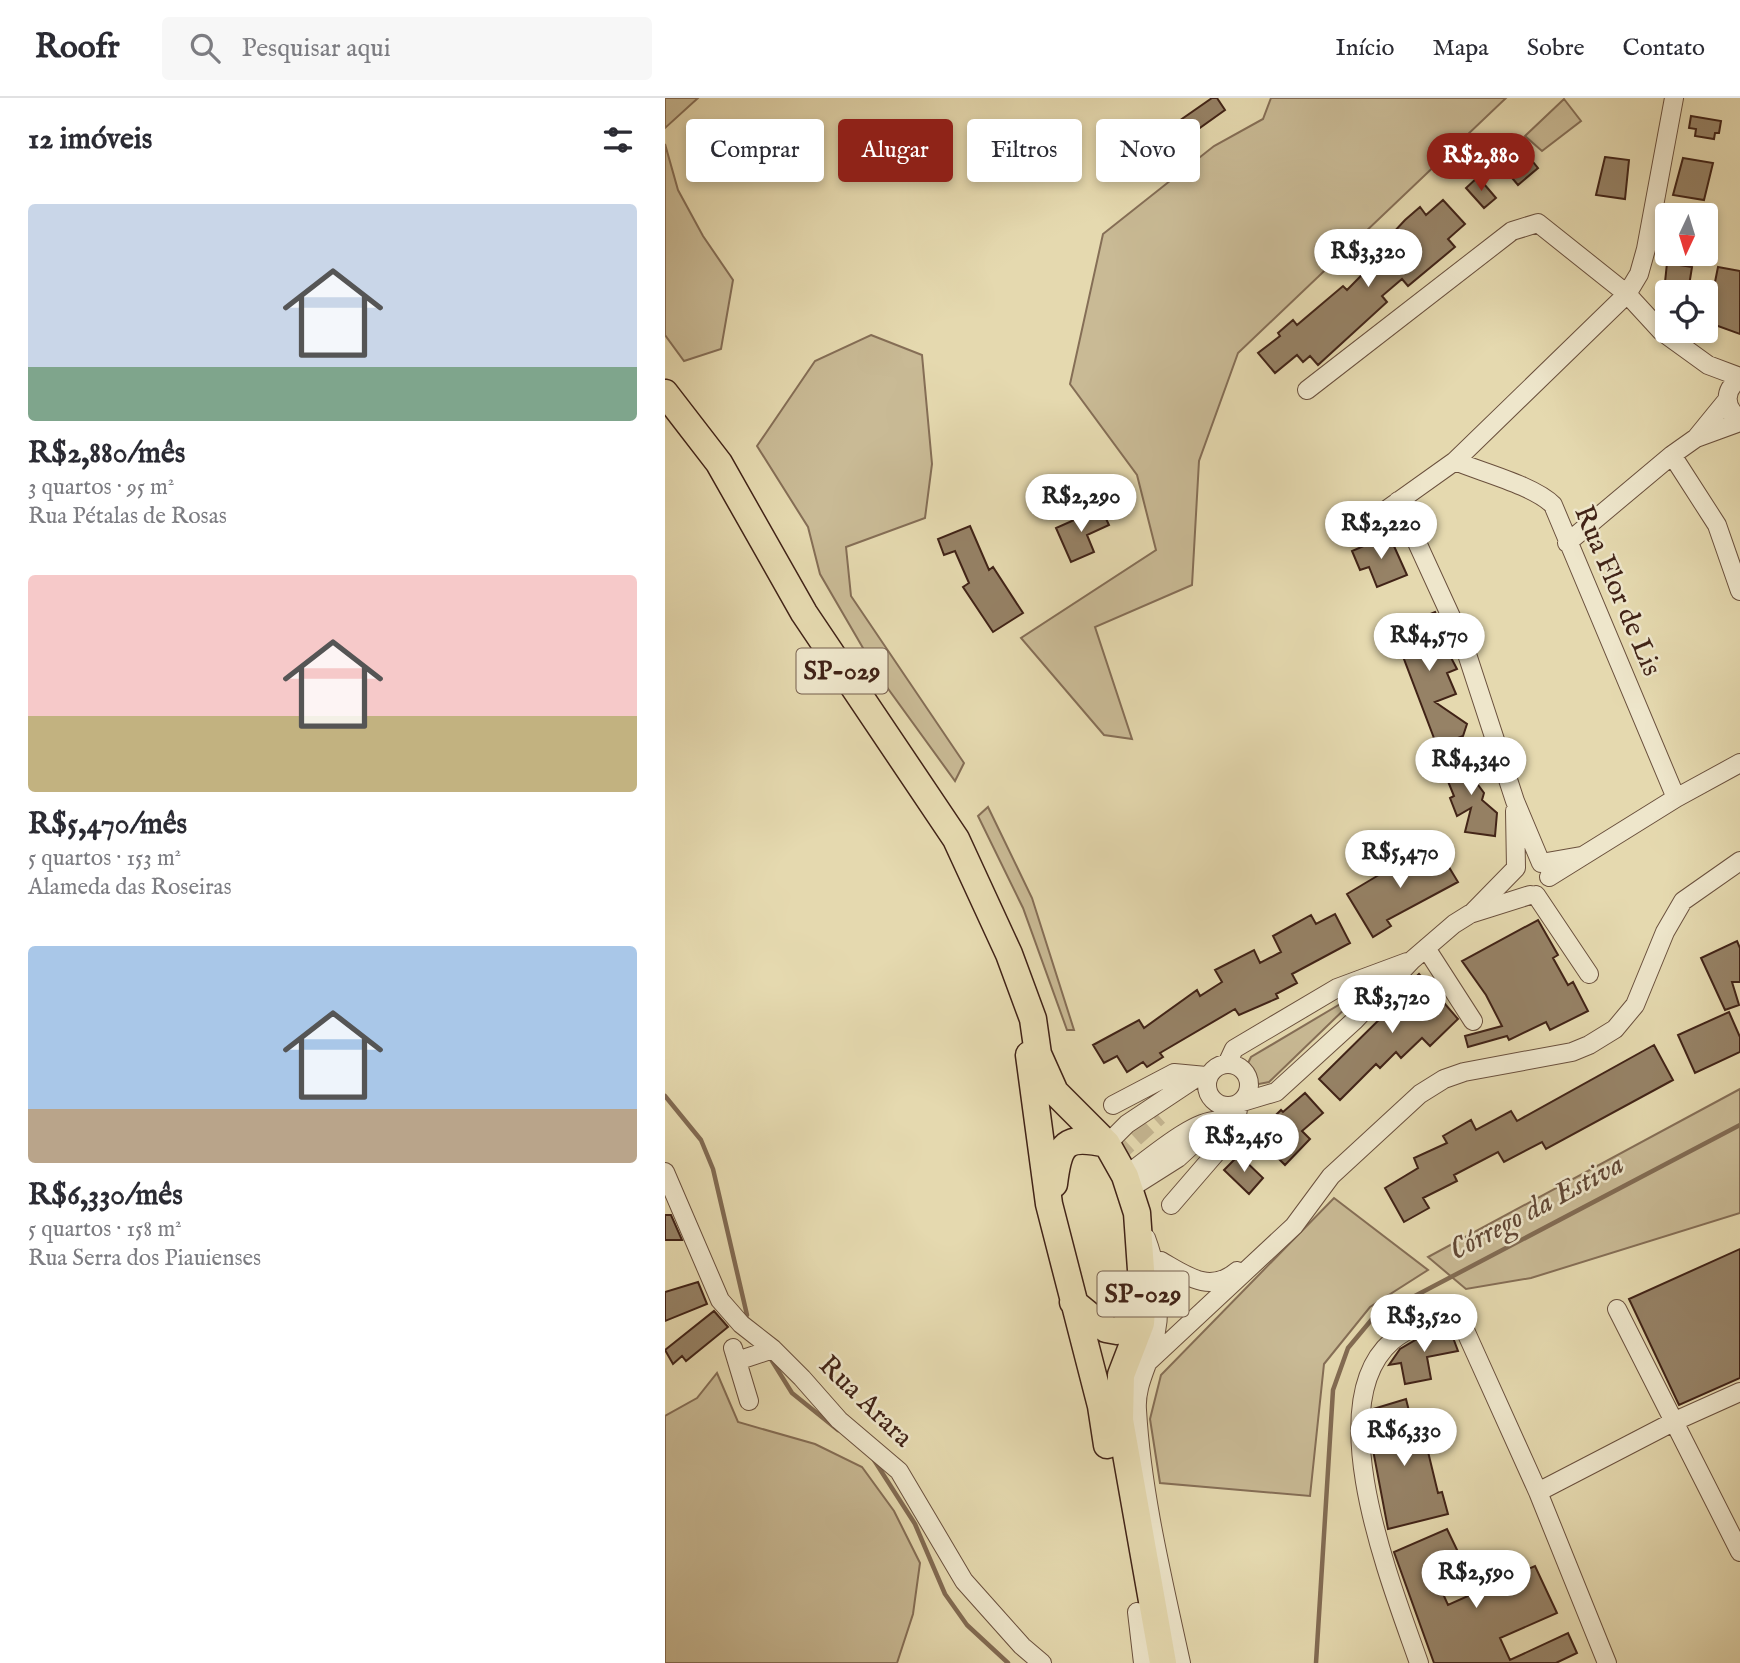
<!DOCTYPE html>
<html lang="pt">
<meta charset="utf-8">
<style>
:root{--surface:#fff;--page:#f7f7f7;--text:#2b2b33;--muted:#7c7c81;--line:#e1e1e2;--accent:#8f2418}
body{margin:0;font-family:"IM FELL English",serif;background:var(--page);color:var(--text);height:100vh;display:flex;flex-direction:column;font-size:26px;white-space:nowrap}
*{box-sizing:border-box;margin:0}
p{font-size:23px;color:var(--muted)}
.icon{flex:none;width:38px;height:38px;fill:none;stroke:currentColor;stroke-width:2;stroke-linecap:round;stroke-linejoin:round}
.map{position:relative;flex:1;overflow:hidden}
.sheet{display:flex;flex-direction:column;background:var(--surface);width:665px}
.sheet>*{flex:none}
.banner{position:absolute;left:21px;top:21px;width:665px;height:63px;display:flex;gap:14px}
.needle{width:46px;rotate:184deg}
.tools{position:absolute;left:990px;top:105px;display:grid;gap:14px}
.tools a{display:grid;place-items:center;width:63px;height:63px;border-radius:7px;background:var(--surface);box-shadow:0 4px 10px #0003;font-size:35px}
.price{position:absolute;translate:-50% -60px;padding:0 16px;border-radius:24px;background:#fff;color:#222;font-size:23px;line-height:46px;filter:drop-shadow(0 2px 4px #0008)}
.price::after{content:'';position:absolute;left:50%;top:42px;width:21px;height:16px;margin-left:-10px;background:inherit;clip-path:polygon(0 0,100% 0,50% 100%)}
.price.current{background:var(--accent);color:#fff}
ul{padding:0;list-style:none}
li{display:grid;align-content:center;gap:14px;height:371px;padding:0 28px}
li span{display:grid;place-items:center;height:217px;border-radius:7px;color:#555}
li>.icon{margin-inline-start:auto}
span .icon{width:126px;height:126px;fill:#fffc;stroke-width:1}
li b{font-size:30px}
h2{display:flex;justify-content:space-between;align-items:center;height:84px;padding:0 28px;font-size:30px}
.pill{padding:0 24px;border-radius:7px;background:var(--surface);box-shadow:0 4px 10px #0003;font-size:24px;line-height:63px}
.pill.current{background:var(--accent);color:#fff}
header{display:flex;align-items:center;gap:42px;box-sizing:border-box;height:98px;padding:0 35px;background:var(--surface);border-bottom:2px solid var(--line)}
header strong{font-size:33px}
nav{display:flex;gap:38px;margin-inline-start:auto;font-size:24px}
.search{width:490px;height:63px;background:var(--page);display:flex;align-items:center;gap:18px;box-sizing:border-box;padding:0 24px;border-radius:7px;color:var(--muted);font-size:26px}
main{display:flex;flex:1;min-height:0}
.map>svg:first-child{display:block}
.green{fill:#c9ba95;stroke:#856e56;stroke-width:2}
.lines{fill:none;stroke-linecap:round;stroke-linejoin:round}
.stream{stroke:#826b53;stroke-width:4.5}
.building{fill:#968266;stroke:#412317;stroke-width:2}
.minor-tunnel{stroke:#c4b591;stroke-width:18;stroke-dasharray:18 9;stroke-linecap:butt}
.minor-casing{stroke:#6a503d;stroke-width:20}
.highway-casing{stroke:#412317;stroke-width:29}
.minor{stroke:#eee6cb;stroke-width:18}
.highway{stroke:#e5d9af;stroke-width:26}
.labels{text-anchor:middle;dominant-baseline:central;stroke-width:5;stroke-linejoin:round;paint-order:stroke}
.shield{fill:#eee6cb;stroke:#755e4d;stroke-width:2}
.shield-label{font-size:26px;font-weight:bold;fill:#412317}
.street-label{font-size:28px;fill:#412317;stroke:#eee6cb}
.water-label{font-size:30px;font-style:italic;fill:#614735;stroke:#eee6cb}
</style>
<header>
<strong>Roofr</strong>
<div class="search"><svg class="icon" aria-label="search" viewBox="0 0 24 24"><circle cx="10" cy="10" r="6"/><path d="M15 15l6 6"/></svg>Pesquisar aqui</div>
<nav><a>Início</a><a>Mapa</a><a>Sobre</a><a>Contato</a></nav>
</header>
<main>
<section class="sheet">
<h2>12 imóveis<svg class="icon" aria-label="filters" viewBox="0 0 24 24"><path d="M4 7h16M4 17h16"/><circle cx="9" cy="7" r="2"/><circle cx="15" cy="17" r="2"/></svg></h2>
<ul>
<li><span style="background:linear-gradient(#c9d6e8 75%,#7fa58c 0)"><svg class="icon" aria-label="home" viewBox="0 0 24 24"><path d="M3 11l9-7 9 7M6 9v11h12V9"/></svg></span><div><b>R$2,880/mês</b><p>3 quartos · 95 m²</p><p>Rua Pétalas de Rosas</p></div></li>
<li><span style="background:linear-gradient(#f6c9c9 65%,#c2b280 0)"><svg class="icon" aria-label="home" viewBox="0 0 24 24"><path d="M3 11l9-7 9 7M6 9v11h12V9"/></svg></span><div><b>R$5,470/mês</b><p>5 quartos · 153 m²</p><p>Alameda das Roseiras</p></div></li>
<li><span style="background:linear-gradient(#a9c7e8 75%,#b9a48a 0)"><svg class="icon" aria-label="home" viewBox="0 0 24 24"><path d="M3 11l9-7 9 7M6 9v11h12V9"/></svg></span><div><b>R$6,330/mês</b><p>5 quartos · 158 m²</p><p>Rua Serra dos Piauienses</p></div></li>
</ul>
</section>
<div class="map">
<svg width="1075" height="1565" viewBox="0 0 1075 1565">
<rect width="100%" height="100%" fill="#e5d9af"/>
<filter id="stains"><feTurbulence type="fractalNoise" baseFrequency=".00286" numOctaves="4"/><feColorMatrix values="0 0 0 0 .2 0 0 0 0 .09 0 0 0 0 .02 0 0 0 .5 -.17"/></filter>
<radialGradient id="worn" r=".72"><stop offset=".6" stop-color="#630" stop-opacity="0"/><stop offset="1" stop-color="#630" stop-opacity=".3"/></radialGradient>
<path class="green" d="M0,0H33L0,30Z
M606,0H841L573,255L534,363L527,487L430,529L467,641L439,637L356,540L491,452L472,377L405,286L438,136L549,48L598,21Z
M899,1L916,23L877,53L860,38Z
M0,46L13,92L38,138L68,182L56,251L19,263L0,237Z
M206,237L257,257L267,366L260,420L181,449L186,498L299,665L290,683L216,581L155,476L143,429L92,348L150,263Z
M323,709L367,800L409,932H402L358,810L313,718Z
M687,899L689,902L604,984L594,986L587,982L582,967L586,959Z
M1075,991V1115L866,1180L801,1191L763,1159Z
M669,1100L763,1172L705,1209L659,1266L645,1398L495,1385L485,1321L496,1277Z
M52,1275L73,1324L150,1346L197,1369L229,1413L255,1465L248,1516L232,1565H0V1318L32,1300Z"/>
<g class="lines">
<path class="stream" d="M0,998L36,1042L48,1071L82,1217
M104,1258L127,1295L173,1332
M209,1362L250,1426L280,1496L302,1527L343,1565
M651,1565L668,1292L683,1250L708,1220L1075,1027"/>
</g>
<path class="building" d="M547,0H552L560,12L501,54L491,39Z
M1026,18L1056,23L1054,35H1050L1049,41L1030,38L1031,31L1024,30Z
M847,38L873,70L853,87L826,55Z
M940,59L964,62L960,101L931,97Z
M1018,60L1048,65L1039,102L1008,97Z
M813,79L831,100L819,110L801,90Z
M778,102L800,126L783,141L790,149L743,188L737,181L717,198L722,204L653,267L645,258L638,264L632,257L610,275L593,255L615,238L613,235L628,222L632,227L678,188L682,192L732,141L727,136L740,122L755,109L761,117Z
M1002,165L1027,169L1023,194H999Z
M1053,169L1075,173V236L1042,224Z
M436,410L444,427L422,437L429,454L406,464L391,430Z
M305,428L324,472L328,469L358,515L328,534L298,489L304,485L290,453L279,457L273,441Z
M724,437L742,477L712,489L704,469L695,472L687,453Z
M770,514L777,531L772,533L792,571L782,575L791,596L770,604L802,626L798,638L772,648L737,556L731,559L719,535Z
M811,657L819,676L808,680L819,695L817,702L832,715L830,738L800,734L806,710L792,718L785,700L789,698L778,671Z
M754,753L762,765L776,756L793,784L722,822L726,828L708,839L682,796Z
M670,816L685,845L627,876L632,885L611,896L613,900L574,917L570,911L495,955L498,959L482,969L478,964L462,974L452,958L439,965L428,947L474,922L479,930L532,892L535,898L557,884L550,872L589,852L595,865L616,854L608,838L628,827L646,817L651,826Z
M873,822L893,857L888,860L903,887L908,884L923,913L885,932L881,924L844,942L842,938L803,949L800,938L837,928L821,897L797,863Z
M1072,843L1075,850V884H1067L1074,907L1060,912L1036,860Z
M754,876L793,921L765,948L757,940L736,960L731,954L715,970L711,966L675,1002L654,981L733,903L729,899Z
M1064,914L1075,939V954L1030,975L1013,937Z
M989,947L1008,982L881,1051L877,1044L839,1064L833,1054L789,1077L792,1083L758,1100L764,1110L739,1124L720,1090L753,1070L749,1060L782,1045L778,1038L806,1022L811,1032L846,1013L852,1023Z
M640,995L658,1015L637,1033L645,1041L620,1067L590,1037L616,1012L618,1014Z
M574,1057L598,1080L584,1096L559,1072Z
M0,1117H6L17,1142H0Z
M1075,1151V1280L1014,1307L964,1201Z
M33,1184L42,1206L0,1223V1194Z
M49,1213L63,1229L21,1263L17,1258L8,1266L0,1252Z
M784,1229L793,1253L762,1259L766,1281L740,1286L736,1265L724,1267L735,1251L759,1237Z
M741,1301L747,1325H751L753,1334L758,1333L773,1395L777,1394L783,1416L723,1431L708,1352V1311Z
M782,1431L794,1456L771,1466L776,1476L770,1478L783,1507L870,1468L892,1515L835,1540L845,1562L903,1535L912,1555L891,1565H769L729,1454Z"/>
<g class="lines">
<path class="minor-tunnel" d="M450,1058L494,1018"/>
<defs>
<path id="minor" d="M1075,281C1058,292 1059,310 1075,321
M642,292L847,133L873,125L962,196L996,233L1043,267L1075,279
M1031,340L1062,302
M1007,357L1052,427L1075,493
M790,363C816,374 870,388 888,407L1011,700
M733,403L799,547L850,703L876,765L916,758
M696,430L790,363L962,196L974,176L981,151L1009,0
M902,445L1007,357L1031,340L1075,324
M884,779L1011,700L1075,665
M871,797L924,876
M808,814L851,770L850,713
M761,850L808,923
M562,966L569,951L672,890L742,864
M542 987a21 21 0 1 1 42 0a21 21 0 1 1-42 0Z
M448,1007L509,975L541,978
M442,1046L462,1026L534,978H541
M0,1074L55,1202L76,1226L108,1251L137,1280L174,1322L234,1373L299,1483L357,1548L377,1565
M460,1078C480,1064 531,1019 554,1023L561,1008
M464,1091L513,1060L550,1026
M506,1107L569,1034L574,1005L611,994L690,922L746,863L789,826L805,816L865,797
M481,1140C493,1172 497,1205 490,1240C485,1265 470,1286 472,1312C477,1397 498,1482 516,1565
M496,1163C522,1178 545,1196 572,1173
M952,1211L1075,1454
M68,1250L84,1303
M72,1263L108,1251
M481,1266L629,1128L666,1078L755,996L779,981L799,974L907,954L924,947L950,931L970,907L1000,834L1018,803L1075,763
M873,1394L1008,1324L1075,1294
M472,1514L478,1565
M754,1565C728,1490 653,1307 727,1243C742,1230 766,1221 785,1217L795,1221L873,1394L942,1565"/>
<path id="highway" d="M0,295L54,365L139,515L291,741L344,856L368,921L373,956L390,994L442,1046L460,1078L472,1115L478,1200L476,1225L456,1277L455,1322L498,1565
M364,957L384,1106L436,1308L442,1347
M389,1086C394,1045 400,1037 442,1046
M408,1204L441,1231L452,1233L465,1225L469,1206"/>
</defs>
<use href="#minor" class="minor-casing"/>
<use href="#highway" class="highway-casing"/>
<use href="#minor" class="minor"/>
<use href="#highway" class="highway"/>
</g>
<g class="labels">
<g class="shield">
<rect x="131.5" y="550.5" width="91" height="45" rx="5"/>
<rect x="432.5" y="1173.5" width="91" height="45" rx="5"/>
</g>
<g class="shield-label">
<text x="177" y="573">SP-029</text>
<text x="478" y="1196">SP-029</text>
</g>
<g class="street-label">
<text transform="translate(952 493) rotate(67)">Rua Flor de Lis</text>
<text transform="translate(200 1304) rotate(44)">Rua Arara</text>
</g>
<g class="water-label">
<text transform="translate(872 1110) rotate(-28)">Córrego da Estiva</text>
</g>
</g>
<rect width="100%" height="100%" filter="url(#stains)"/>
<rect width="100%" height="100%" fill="url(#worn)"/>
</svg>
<div class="tools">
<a><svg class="needle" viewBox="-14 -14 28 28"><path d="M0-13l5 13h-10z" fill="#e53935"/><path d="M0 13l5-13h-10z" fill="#7c7c81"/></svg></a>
<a><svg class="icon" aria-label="locate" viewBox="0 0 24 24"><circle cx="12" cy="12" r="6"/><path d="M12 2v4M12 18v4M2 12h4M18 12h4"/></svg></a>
</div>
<b class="price current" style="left:816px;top:95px">R$2,880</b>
<b class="price" style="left:703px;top:191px">R$3,320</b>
<b class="price" style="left:416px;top:436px">R$2,290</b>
<b class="price" style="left:716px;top:463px">R$2,220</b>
<b class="price" style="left:764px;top:575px">R$4,570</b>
<b class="price" style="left:806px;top:699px">R$4,340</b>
<b class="price" style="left:735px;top:792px">R$5,470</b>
<b class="price" style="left:727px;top:937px">R$3,720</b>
<b class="price" style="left:579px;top:1076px">R$2,450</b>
<b class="price" style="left:759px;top:1256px">R$3,520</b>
<b class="price" style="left:739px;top:1370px">R$6,330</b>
<b class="price" style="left:811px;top:1512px">R$2,590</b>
<div class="banner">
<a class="pill">Comprar</a>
<a class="pill current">Alugar</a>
<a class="pill">Filtros</a>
<a class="pill">Novo</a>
</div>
</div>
</main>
